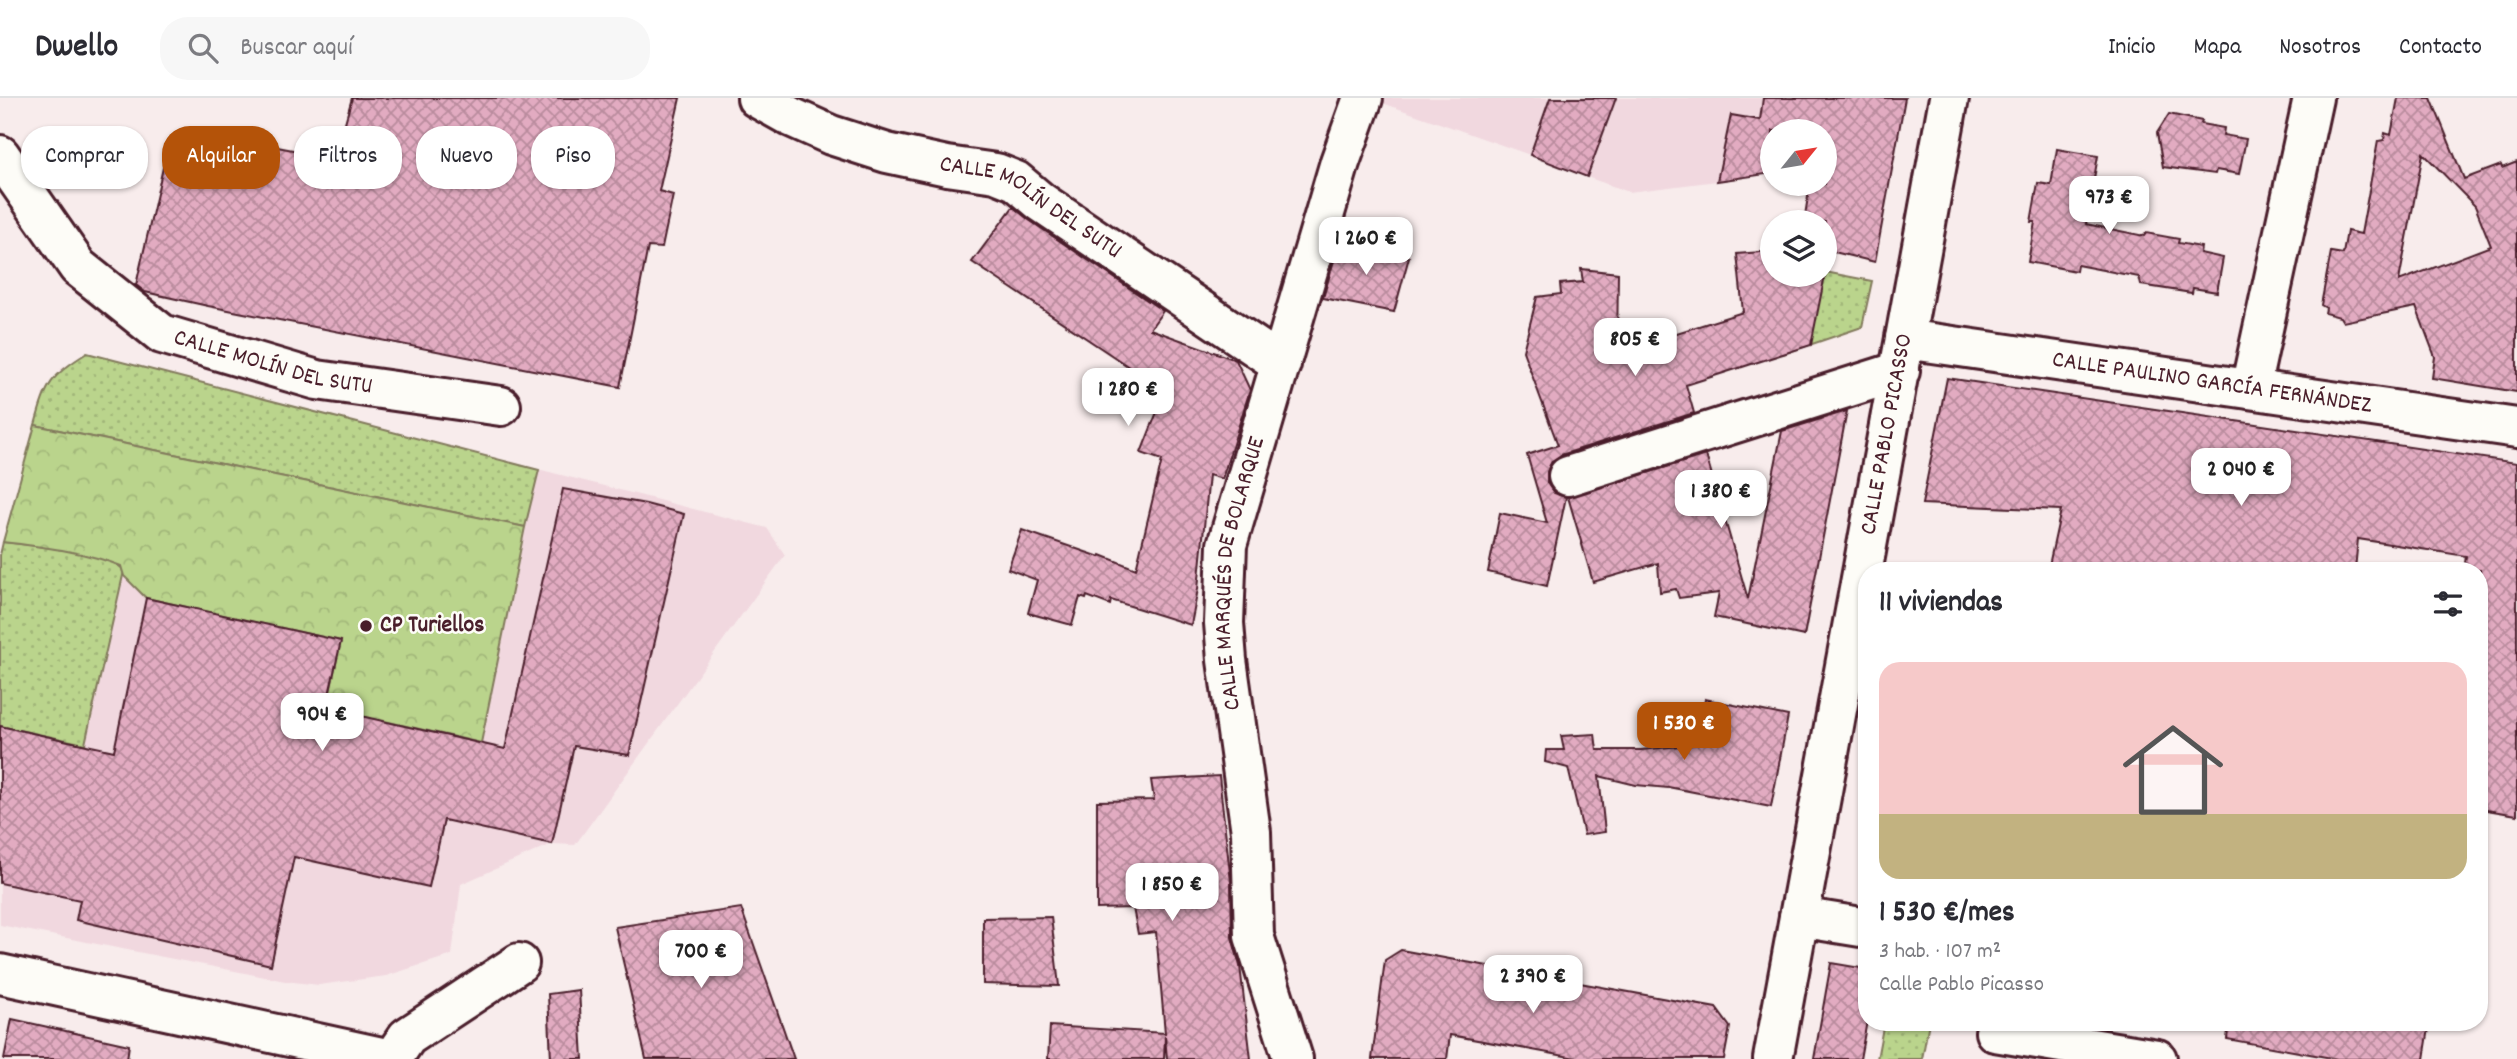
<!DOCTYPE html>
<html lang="es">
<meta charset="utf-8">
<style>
:root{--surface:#fff;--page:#f7f7f7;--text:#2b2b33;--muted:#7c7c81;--line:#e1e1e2;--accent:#b45309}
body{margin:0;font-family:Dekko,sans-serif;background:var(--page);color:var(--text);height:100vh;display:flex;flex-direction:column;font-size:26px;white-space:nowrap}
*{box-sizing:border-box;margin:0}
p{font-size:23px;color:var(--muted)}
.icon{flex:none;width:38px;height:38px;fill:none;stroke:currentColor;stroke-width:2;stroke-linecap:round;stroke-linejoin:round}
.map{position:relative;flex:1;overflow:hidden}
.panel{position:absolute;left:1858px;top:464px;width:630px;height:469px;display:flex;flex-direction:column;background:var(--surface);border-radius:28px;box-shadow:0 2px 5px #0004}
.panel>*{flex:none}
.guide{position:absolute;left:21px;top:28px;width:665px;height:63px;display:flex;gap:14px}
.needle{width:46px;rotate:60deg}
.fabs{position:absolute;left:1760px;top:21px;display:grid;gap:14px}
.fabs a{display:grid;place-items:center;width:77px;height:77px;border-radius:50%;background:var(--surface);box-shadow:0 2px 5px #0004;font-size:35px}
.price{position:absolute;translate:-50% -60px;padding:0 16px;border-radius:14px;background:#fff;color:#222;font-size:23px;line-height:46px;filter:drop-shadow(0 2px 4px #0008)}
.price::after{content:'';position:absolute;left:50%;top:42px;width:21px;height:16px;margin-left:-10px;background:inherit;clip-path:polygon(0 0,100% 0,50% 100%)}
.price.on{background:var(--accent);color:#fff}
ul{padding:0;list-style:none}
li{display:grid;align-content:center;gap:14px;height:371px;padding:0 21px}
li+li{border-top:2px solid var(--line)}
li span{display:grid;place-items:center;height:217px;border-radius:21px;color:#555}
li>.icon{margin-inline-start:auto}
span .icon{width:126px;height:126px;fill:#fffc;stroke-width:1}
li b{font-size:30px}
h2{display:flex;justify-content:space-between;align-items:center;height:84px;padding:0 21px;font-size:30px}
.chip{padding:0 24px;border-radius:28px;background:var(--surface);box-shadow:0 2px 5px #0004;font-size:24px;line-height:63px}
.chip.on{background:var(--accent);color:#fff}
header{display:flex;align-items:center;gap:42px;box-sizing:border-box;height:98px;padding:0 35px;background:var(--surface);border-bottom:2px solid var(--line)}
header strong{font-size:33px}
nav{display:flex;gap:38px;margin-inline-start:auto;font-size:24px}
.search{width:490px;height:63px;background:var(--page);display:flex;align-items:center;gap:18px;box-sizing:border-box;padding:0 24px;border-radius:28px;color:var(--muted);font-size:26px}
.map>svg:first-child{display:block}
.built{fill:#f1d8df}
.grass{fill:url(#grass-dots);stroke:#827a5c;stroke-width:2}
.forest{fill:url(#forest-crowns);stroke:#827a5c;stroke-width:2}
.building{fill:url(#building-cross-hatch);stroke:#4a1f2b;stroke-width:2;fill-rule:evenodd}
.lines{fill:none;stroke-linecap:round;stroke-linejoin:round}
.minor-casing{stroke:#4a1f2b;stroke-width:44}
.minor{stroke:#fdfcf7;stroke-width:38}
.poi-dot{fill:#4a1f2b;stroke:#fdfcf7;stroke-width:2.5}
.labels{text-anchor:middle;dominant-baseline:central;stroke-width:5;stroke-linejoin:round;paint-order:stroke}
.street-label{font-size:24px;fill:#4a1f2b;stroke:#fdfcf7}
.poi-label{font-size:24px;font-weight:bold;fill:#4a1f2b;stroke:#fdfcf7;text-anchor:start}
</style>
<header>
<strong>Dwello</strong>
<div class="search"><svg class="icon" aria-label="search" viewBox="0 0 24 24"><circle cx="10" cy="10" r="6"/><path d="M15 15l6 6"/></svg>Buscar aquí</div>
<nav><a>Inicio</a><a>Mapa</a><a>Nosotros</a><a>Contacto</a></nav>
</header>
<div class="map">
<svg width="2517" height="961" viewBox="0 0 2517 961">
<defs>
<pattern id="grass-dots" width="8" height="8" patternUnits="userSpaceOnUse" patternTransform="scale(1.75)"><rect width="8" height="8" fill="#bad48c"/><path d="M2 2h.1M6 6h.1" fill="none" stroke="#a1b679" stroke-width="1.8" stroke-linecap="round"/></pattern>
<pattern id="forest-crowns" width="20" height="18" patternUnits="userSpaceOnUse" patternTransform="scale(1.75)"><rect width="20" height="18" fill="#bad48c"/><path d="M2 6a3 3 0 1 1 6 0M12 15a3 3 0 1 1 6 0" fill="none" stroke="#a1b679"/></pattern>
<pattern id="building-cross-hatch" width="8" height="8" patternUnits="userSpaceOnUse" patternTransform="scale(1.75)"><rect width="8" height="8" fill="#e2abc1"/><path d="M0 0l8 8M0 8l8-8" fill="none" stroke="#b98b9d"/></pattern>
</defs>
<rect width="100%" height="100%" fill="#f8ecec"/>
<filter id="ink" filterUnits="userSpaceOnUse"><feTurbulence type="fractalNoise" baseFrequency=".0143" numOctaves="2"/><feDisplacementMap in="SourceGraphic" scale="14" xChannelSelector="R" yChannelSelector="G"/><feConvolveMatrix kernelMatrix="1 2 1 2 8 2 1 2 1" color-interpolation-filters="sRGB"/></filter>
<g filter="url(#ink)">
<path class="built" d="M1375,0H1550L1530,57L1374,2Z
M1596,0H1763L1760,22L1731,17L1717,83L1629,94L1587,79L1614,6Z
M87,255L767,430L785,457L575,747L552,746L461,786L452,857L386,878L319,887L285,883L0,827V457L43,296L61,271Z"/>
<path class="grass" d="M1825,174L1872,183L1862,229L1783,256L1774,225L1823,183Z
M87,255L539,372L525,429L35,327C46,286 51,277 87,255Z
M3,444C27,447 113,454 124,473L85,646L0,628V457Z
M1884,924H1929L1922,961H1877Z"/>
<path class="forest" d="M35,327L525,429L481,645L380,622L321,634L341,543L146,500L124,478L121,468C83,453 44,449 3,444Z"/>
<path class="building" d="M352,0H680L659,93L673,97L662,150L648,149L620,289L208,208L145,194L136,187L167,52L235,70L241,42L335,60Z
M1550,0H1616L1587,79L1530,57Z
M1763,0H1905L1875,164L1830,153L1825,174V124H1804L1810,86H1825V33H1773V75L1717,83L1731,17L1760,22Z
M2398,0H2431L2464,81L2501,67L2502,70L2517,64V294L2432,280L2435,259L2416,209L2343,224L2340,219L2325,215L2326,210L2321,207L2331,154L2343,156L2347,133L2361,136L2378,43L2384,42L2385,35L2391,37ZM2423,55L2475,108L2491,148L2399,183Z
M2169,16L2202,23L2201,26L2224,30L2223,37L2246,41L2239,76L2216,72L2215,76L2163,69L2157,35Z
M2057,51L2098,58L2086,126L2144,138L2146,135L2179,141L2178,145L2201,149L2200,155L2223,160L2217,194L2193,190L2192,195L2141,187L2139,179L2077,167L2076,173L2028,164L2035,124H2031L2038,85L2051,87Z
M1013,109L1029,122L1163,213L1150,231L1236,262L1250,292L1222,381L1209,377L1198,491L1191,527L1111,502L1110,507L1087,498L1086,501L1080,499L1072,527L1028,515L1037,482L1008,471L1022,432L1100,459L1101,457L1136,471L1162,362L1141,355L1164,296L1147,290L1144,279L972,164Z
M1340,142L1409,159L1394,214L1323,200Z
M1773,153V177H1825L1811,247L1686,287L1694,315L1561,357L1552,363L1547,374V385L1554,395L1566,399L1547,488L1488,474L1500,415L1547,425L1527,357L1558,347L1523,253L1537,199L1561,196L1560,186L1583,184L1581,171L1618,175L1617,254L1743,214L1737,156Z
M1947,280L2517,365V717L2480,711V472H2464L2466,458L2358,441L2355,472H2048L2061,412L1922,406Z
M1847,313L1804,538L1714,519L1719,495L1679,500L1676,491L1660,494L1658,465L1593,484L1568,399L1706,357L1748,501L1782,333Z
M563,391L646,406L684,416L629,657L574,648L552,746L444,722L429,789L294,759L271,867L76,822L80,802L0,785V628L114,653L146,500L341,543L326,610L505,651Z
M1705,601L1788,618L1771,709L1668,689V690L1636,687L1599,678L1605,734L1584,737L1568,670L1545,664L1546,652H1564L1561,638L1595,636L1597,652H1641L1698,646Z
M1219,678L1231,784L1232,839L1240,868L1251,961H1167L1165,938L1164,961H1048L1050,928L1165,935L1156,834L1138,836L1133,810L1097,811V703L1154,702L1151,682Z
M741,810L794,961H646L615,829Z
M1051,819L1059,888L983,886V820Z
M1401,852L1716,910L1730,929L1724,961H1581L1450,937L1447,961H1372L1385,862Z
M1831,865L1867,871V923L1860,961H1814Z
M579,892L583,961H551L548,896Z
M12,921L129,947L127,961H4Z
M2229,924H2430L2424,961H2337L2227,941Z"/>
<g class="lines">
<defs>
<g id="minor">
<path id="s1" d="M757,0L791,19L831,37L887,55L947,68L996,75L1016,83L1041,104L1281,266"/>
<path id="s2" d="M0,57L78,169L162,236L317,282L501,308"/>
<path id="s3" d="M1905,241L2517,330"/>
<path d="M2250,291L2313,0"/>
<path d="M1568,378L1900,273"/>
<path d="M1799,819L1867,830"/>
<path d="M0,876L391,961"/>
<path d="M1995,934L2157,961"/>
<path d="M392,961L407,939L519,865"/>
<path id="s4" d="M1293,961L1254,838L1251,734L1227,562L1224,525L1227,447L1340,64L1363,0"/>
<path id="s5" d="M1773,961L1949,0"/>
</g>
</defs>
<use href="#minor" class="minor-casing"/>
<use href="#minor" class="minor"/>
</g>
</g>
<circle class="poi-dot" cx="366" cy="528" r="7"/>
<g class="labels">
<g class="street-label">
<text stroke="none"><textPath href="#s1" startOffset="298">CALLE MOLÍN DEL SUTU</textPath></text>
<text stroke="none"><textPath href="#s2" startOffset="359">CALLE MOLÍN DEL SUTU</textPath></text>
<text stroke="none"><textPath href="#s3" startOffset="310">CALLE PAULINO GARCÍA FERNÁNDEZ</textPath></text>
<text stroke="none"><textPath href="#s5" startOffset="635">CALLE PABLO PICASSO</textPath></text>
<text stroke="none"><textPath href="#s4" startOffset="495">CALLE MARQUÉS DE BOLARQUE</textPath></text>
</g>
<g class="poi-label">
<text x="380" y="528">CP Turiellos</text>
</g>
</g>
</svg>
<div class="fabs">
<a><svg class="needle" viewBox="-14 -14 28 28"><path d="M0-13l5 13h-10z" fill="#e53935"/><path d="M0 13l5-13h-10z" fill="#7c7c81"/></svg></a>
<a><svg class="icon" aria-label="layers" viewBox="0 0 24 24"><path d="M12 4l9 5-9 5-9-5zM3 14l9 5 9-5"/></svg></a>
</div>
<b class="price" style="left:2109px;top:138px">973 €</b>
<b class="price" style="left:1366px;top:179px">1 260 €</b>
<b class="price" style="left:1635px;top:280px">805 €</b>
<b class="price" style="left:1128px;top:330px">1 280 €</b>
<b class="price" style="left:2241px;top:410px">2 040 €</b>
<b class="price" style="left:1721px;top:432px">1 380 €</b>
<b class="price" style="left:322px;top:655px">904 €</b>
<b class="price on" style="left:1684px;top:664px">1 530 €</b>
<b class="price" style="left:1172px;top:825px">1 850 €</b>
<b class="price" style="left:701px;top:892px">700 €</b>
<b class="price" style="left:1533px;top:917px">2 390 €</b>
<div class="guide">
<a class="chip">Comprar</a>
<a class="chip on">Alquilar</a>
<a class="chip">Filtros</a>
<a class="chip">Nuevo</a>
<a class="chip">Piso</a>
</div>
<section class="panel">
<h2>11 viviendas<svg class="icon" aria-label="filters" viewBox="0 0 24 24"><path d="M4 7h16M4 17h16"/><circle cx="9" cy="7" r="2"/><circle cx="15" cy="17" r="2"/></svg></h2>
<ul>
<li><span style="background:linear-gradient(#f6c9c9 70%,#c2b280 0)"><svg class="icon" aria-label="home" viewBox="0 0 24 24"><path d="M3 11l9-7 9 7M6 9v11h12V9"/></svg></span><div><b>1 530 €/mes</b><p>3 hab. · 107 m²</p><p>Calle Pablo Picasso</p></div></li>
</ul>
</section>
</div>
